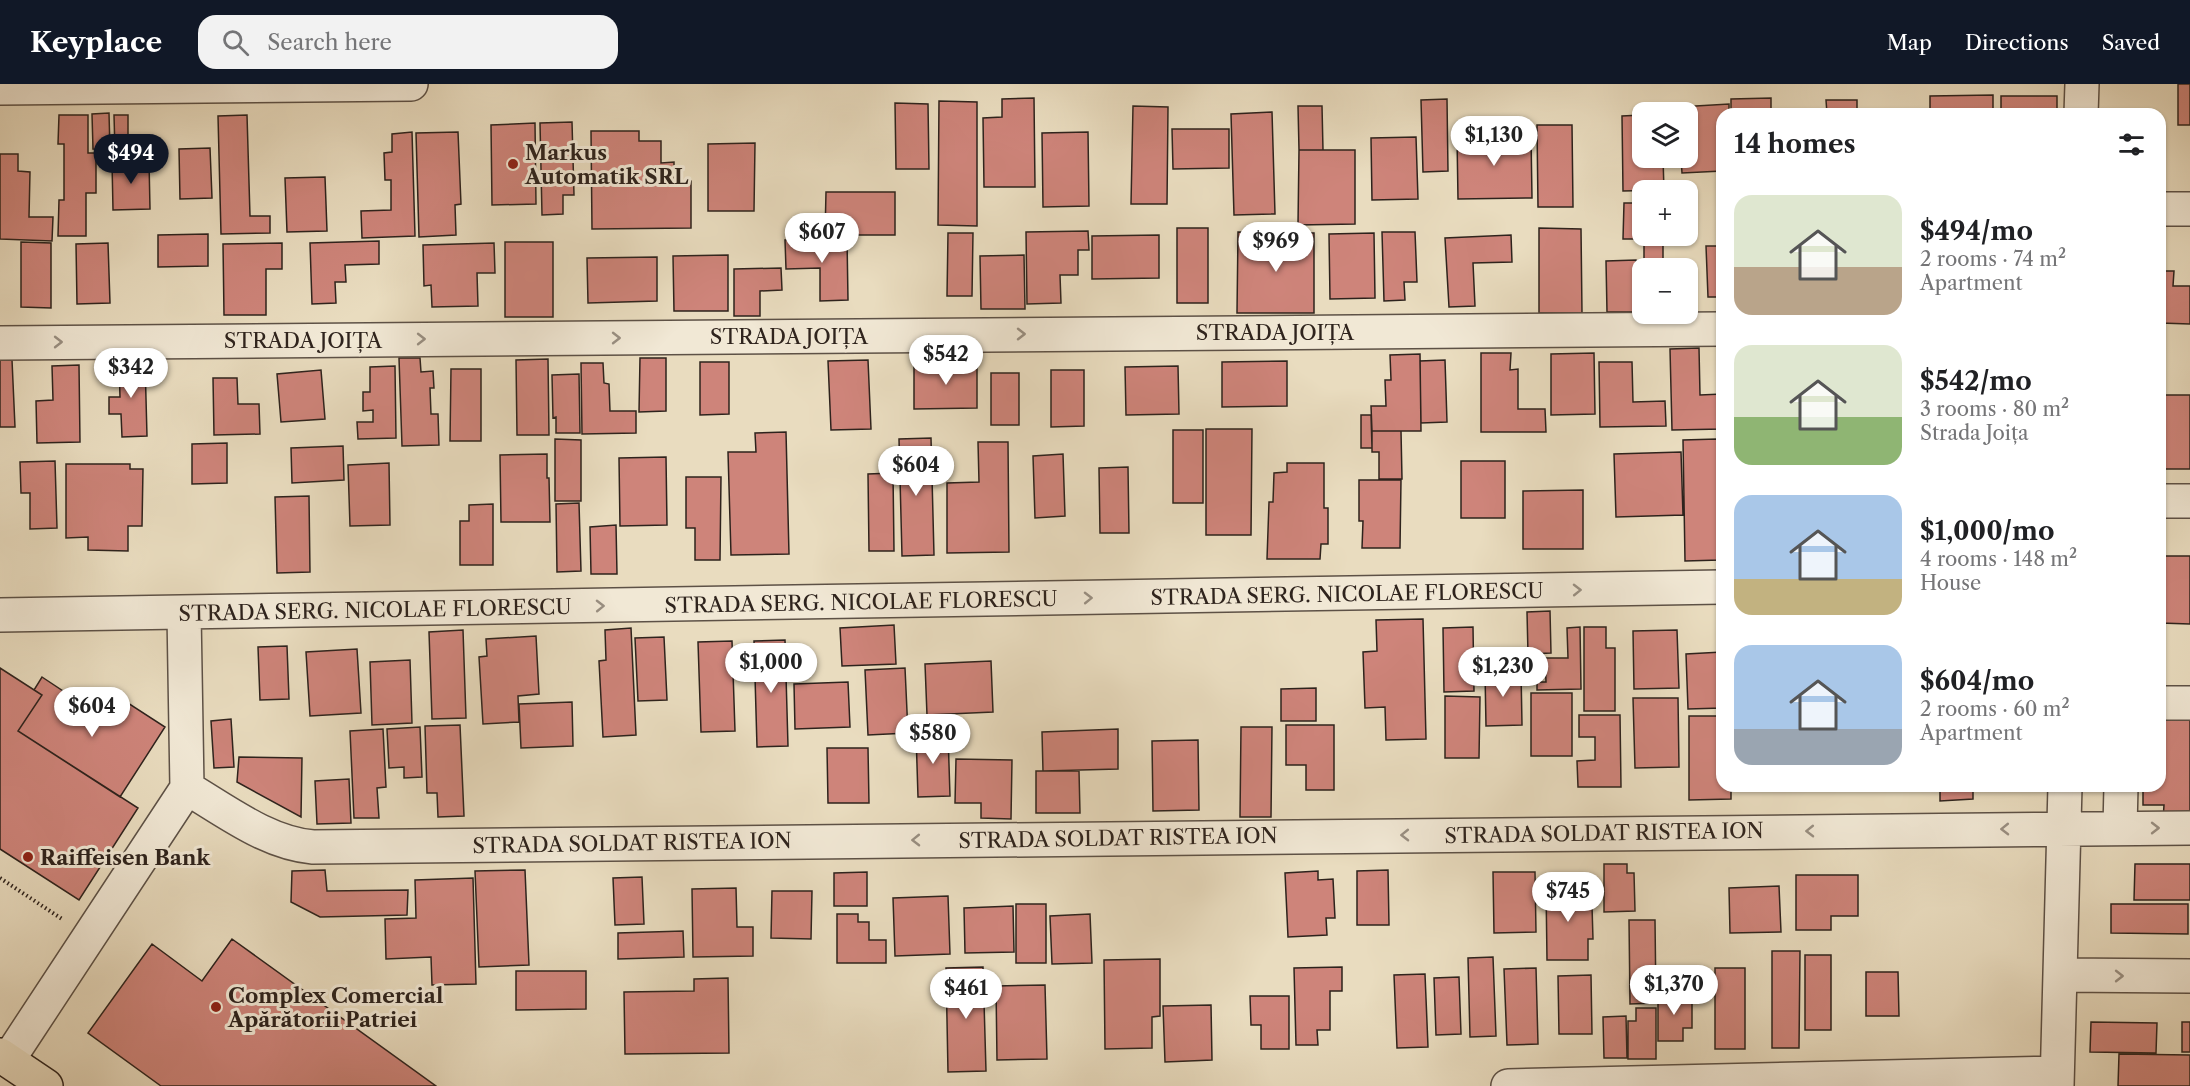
<!DOCTYPE html>
<meta charset="utf-8">
<style>
:root{--surface:#fff;--page:#f2f2f2;--text:#202124;--muted:#757577;--accent:#111827}
body{margin:0;font-family:"Libre Caslon Text",serif;background:var(--page);color:var(--text);height:100vh;display:flex;flex-direction:column;font-size:22px;white-space:nowrap}
*{box-sizing:border-box;margin:0}
p{font-size:20px;color:var(--muted)}
.icon{flex:none;width:33px;height:33px;fill:none;stroke:currentColor;stroke-width:2;stroke-linecap:round;stroke-linejoin:round}
.map{position:relative;flex:1;overflow:hidden}
.drawer{position:absolute;left:1716px;top:24px;width:450px;height:684px;display:flex;flex-direction:column;background:var(--surface);border-radius:18px;box-shadow:0 2px 4px #0004}
.drawer>*{flex:none}
.buttons{position:absolute;left:1632px;top:18px;display:grid;gap:12px}
.buttons a{display:grid;place-items:center;width:66px;height:66px;border-radius:12px;background:var(--surface);box-shadow:0 2px 4px #0004;font-size:30px}
.price{position:absolute;translate:-50% -51px;padding:0 14px;border-radius:21px;background:#fff;color:#222;font-size:20px;line-height:39px;filter:drop-shadow(0 2px 3px #0008)}
.price::after{content:'';position:absolute;left:50%;top:36px;width:18px;height:14px;margin-left:-9px;background:inherit;clip-path:polygon(0 0,100% 0,50% 100%)}
.price.on{background:var(--accent);color:#fff}
ul{padding:0;list-style:none}
li{display:flex;align-items:center;gap:18px;height:150px;padding:0 18px}
li span{display:grid;place-items:center;flex:none;width:168px;height:120px;border-radius:18px;color:#555}
li>.icon{margin-inline-start:auto}
span .icon{width:72px;height:72px;fill:#fffc;stroke-width:1}
li b{font-size:26px}
h2{display:flex;justify-content:space-between;align-items:center;height:72px;padding:0 18px;font-size:26px}
header{display:flex;align-items:center;gap:36px;box-sizing:border-box;height:84px;padding:0 30px;background:var(--accent);color:#fff}
header strong{font-size:28px}
nav{display:flex;gap:33px;margin-inline-start:auto;font-size:21px}
.search{width:420px;height:54px;background:var(--page);display:flex;align-items:center;gap:15px;box-sizing:border-box;padding:0 21px;border-radius:18px;color:var(--muted);font-size:22px}
.map>svg:first-child{display:block}
.building{fill:#ce847a;stroke:#2e231d;stroke-width:1.5}
.lines{fill:none;stroke-linecap:round;stroke-linejoin:round}
.minor-casing{stroke:#5d5146;stroke-width:36}
.major-casing{stroke:#2e231d;stroke-width:36}
.path{stroke:#2e231d;stroke-width:4;stroke-dasharray:1.5 3;stroke-linecap:butt}
.minor{stroke:#f1e8d5;stroke-width:33}
.major{stroke:#e9dcbf;stroke-width:33}
.oneway{stroke:#998f82}
.poi-dot{fill:#8f2418;stroke:#f1e8d5;stroke-width:2}
.labels{text-anchor:middle;dominant-baseline:central;stroke-width:6;stroke-linejoin:round;paint-order:stroke}
.poi-label{font-size:21px;font-weight:bold;fill:#2e231d;stroke:#f1e8d5;text-anchor:start}
.street-label{font-size:21px;fill:#2e231d;stroke:#f1e8d5}
</style>
<header>
<strong>Keyplace</strong>
<div class="search"><svg class="icon" aria-label="search" viewBox="0 0 24 24"><circle cx="10" cy="10" r="6"/><path d="M15 15l6 6"/></svg>Search here</div>
<nav><a>Map</a><a>Directions</a><a>Saved</a></nav>
</header>
<div class="map">
<svg width="2190" height="1002" viewBox="0 0 2190 1002">
<rect width="100%" height="100%" fill="#e9dcbf"/>
<filter id="stains"><feTurbulence type="fractalNoise" baseFrequency=".00333" numOctaves="4"/><feColorMatrix values="0 0 0 0 .2 0 0 0 0 .09 0 0 0 0 .02 0 0 0 .5 -.17"/></filter>
<radialGradient id="worn" r=".72"><stop offset=".6" stop-color="#630" stop-opacity="0"/><stop offset="1" stop-color="#630" stop-opacity=".3"/></radialGradient>
<path class="building" d="M2178,0H2190V41H2178Z
M1993,11V30H1930V12Z
M2001,12H2057V30H2001Z
M1034,14L1035,103H984L983,34L1002,33V15Z
M1771,14V30H1731V15Z
M1447,15L1448,87L1423,88L1421,16Z
M1826,16H1857V30H1827Z
M939,17L977,18V142L938,141Z
M895,19L928,20L929,85H896Z
M1729,20V30H1722V87L1682,89L1681,74H1688V28H1679V23Z
M1133,22L1168,23L1167,120H1131Z
M1298,22H1322L1323,66H1299Z
M1272,28L1275,130L1234,131L1231,30Z
M109,29L110,66L93,65L92,30Z
M59,31H88V69H96V109H86V152H58L59,116H64V60H58Z
M114,31H128V56L154,55L155,72L124,73V66L115,67Z
M247,31L250,132H270V149L221,150L218,32Z
M1642,31V74H1663L1664,106L1623,107L1622,32Z
M572,38L574,111H563V130L542,131L540,39Z
M535,39L536,120L492,121L491,41Z
M1537,41H1572L1573,123H1538Z
M1172,45H1229V84L1173,85Z
M591,47H639V57H661V79L674,78V98L691,97V144L592,145Z
M412,48L415,152L362,154L361,127L391,126V96H385L384,69L392,68V50Z
M458,48L461,120L455,121L456,151L419,153L416,49Z
M1088,48L1089,122L1043,123L1042,49Z
M1457,52H1531L1532,114L1458,115Z
M1416,53L1418,115L1372,116L1371,54Z
M755,59L754,127H708V60Z
M210,64L212,114L180,115L179,65Z
M1299,66H1355V140L1298,141Z
M0,70H18V87L30,88L29,133H53L52,157L0,155Z
M149,77L150,125L113,126L112,78Z
M325,93L327,147L287,148L285,94Z
M826,108H895V151H825Z
M1624,119H1642V152H1663V184H1644V155H1623Z
M1177,144H1208V219H1177Z
M1539,144L1581,145L1582,229H1539Z
M1088,147L1089,166H1078V191H1060L1061,219L1027,220L1026,148Z
M1238,148L1314,149V229H1237Z
M1382,148H1415L1417,198H1404L1405,216L1384,217Z
M948,149H973L972,212H947Z
M1374,149L1375,214L1330,215L1329,150Z
M208,150V182L158,183V151Z
M1159,151V194L1092,195V152Z
M1511,151L1512,178L1473,179L1475,222L1449,223L1445,154Z
M1719,151H1722V213H1708L1706,162H1719Z
M847,154L848,216L820,217V184L786,185L785,156Z
M379,157V180L345,181L346,198H335L336,219L312,220L310,159Z
M21,158L51,159V224L21,223Z
M505,158H553V233H505Z
M108,159L110,219L77,220L76,160Z
M282,159V185H266V231H224L223,160Z
M494,159L495,189H477L478,222L432,223L431,201L424,202L423,161Z
M728,171V227H674L673,172Z
M1024,171L1025,225H981L980,172Z
M657,173V217L588,219L587,174Z
M1636,176L1638,228H1607L1606,177Z
M781,184L782,206L760,207V232H734V185Z
M2160,187H2174L2173,202H2190V240L2160,239Z
M1699,264L1700,311L1722,310V345L1672,346L1670,265Z
M1481,269H1511L1510,286L1518,285V325H1545L1546,348H1481Z
M1594,269L1595,330L1551,331V270Z
M1420,270L1421,347H1372L1371,322H1386L1385,296H1391L1390,271Z
M399,274H420L421,288L433,287L434,304H430L431,330H438L439,361L402,362Z
M640,274H666V327L639,328Z
M548,275L549,351H517L516,276Z
M0,276H12L15,343H0Z
M868,276L871,345L831,346L828,277Z
M1445,276L1447,338L1421,339L1420,277Z
M145,277L147,352L122,353L121,330H109V313H120L119,278Z
M1287,277V322L1222,323V278Z
M700,278H729V330L700,331Z
M1599,278H1632L1633,318L1665,317L1666,342L1600,343Z
M581,279H603L604,299L609,300L610,327H636V349L582,350Z
M977,279V324L914,325V280Z
M79,281L80,358L37,359L36,317L53,316L52,282Z
M395,282L396,354L358,355L357,338H373V326L363,327V308H370V283Z
M1178,282L1179,330L1126,331L1125,283Z
M451,285H481V357H450Z
M321,286L325,335L281,338L277,290Z
M1051,286H1084V342L1051,343Z
M991,289H1019V341H991Z
M579,290L580,349H556V333L553,334L552,291Z
M213,294H237L238,320H259L260,350L214,351Z
M2160,311H2190V385H2160Z
M1361,331H1371L1372,364H1361Z
M1206,345H1252L1251,451H1206Z
M1173,346H1203V419H1173Z
M1372,347H1401L1402,395H1379V368H1372Z
M786,348L789,470L731,471L728,368H756L755,349Z
M931,354L934,471L902,472L899,355Z
M555,355L581,356V417H555Z
M1717,355L1720,476L1685,477L1683,356Z
M978,358H1008L1009,468L947,469V399L979,398Z
M227,359V399L192,400V360Z
M343,362L344,396L292,399L291,364Z
M1681,368L1683,431L1616,433L1614,370Z
M547,370V394H549L550,438H501L500,371Z
M1063,370L1065,432L1035,434L1033,372Z
M666,373L667,441L620,442L619,374Z
M55,377L57,444L30,445V409H21L20,378Z
M1461,377H1505V434H1461Z
M389,379L390,441L350,442L348,381Z
M1287,379H1324V424H1328V460H1321L1320,475H1267L1269,418H1273L1274,389L1287,388Z
M66,380H130V385H143L142,442H128V467L88,466V453L66,454Z
M1128,383L1129,449H1100L1099,384Z
M893,389L894,467H869L868,390Z
M686,393H721L720,476H695V444H686Z
M1359,396H1401L1400,464H1362L1363,437H1359Z
M1583,406V465H1523V407Z
M309,412L310,488L277,489L275,413Z
M579,419L581,487L557,488L556,420Z
M493,420V481H460V437H469V421Z
M616,441L617,490H591L590,443Z
M2162,472H2190V540L2160,539Z
M1550,527L1551,569L1528,570L1527,528Z
M1423,535L1426,655L1386,656L1385,623L1365,624L1363,568L1377,567L1376,536Z
M894,541L896,580L842,582L840,544Z
M1473,543L1474,607L1444,608L1443,544Z
M1580,543L1581,605L1537,606V598H1546L1545,574H1568L1567,544Z
M1584,543H1606V564H1615V627H1584Z
M631,544L636,651L603,653L599,577L606,576L605,546Z
M463,546L466,634L432,635L429,548Z
M1677,546L1679,604L1634,605L1633,547Z
M536,552L539,610L518,612L519,638L483,640L479,573L487,572L486,555Z
M664,553L667,616L638,617L635,554Z
M785,556L788,662L757,663L754,557Z
M732,557L735,647L701,648L698,558Z
M287,562L289,615L260,616L258,563Z
M357,565L361,629L310,632L306,568Z
M1722,568V624L1688,625L1686,570Z
M410,576L412,639L372,641L370,578Z
M991,577L993,628L927,631L925,580Z
M0,584L42,611L18,647L138,724L79,816L0,765Z
M905,584L908,649L868,651L865,586Z
M1521,587L1522,641L1486,642L1485,588Z
M42,593L69,611L60,625L75,635L84,620L115,640L128,619L165,643L120,713L18,647L42,611L34,606Z
M848,598L850,643L795,645L794,600Z
M1316,604V637H1281V605Z
M1531,609H1572V672H1531Z
M1445,612L1480,613L1479,674H1445Z
M1633,614H1678L1679,683L1635,684Z
M572,618L573,662L521,664L519,620Z
M2161,630H2190V737H2163L2164,721H2143V702H2160Z
M1579,631H1620L1621,703H1578L1577,677L1595,676V653H1579Z
M1689,632H1722V702H1731V715L1689,716Z
M231,635L234,683L214,684L211,637Z
M460,641L464,732L438,733L437,709H427L425,642Z
M1286,641H1334V706H1306V681H1286Z
M420,643L422,693L404,694V683L389,684L387,645Z
M1241,643H1272L1271,733H1240Z
M383,645L386,703L377,704L379,734H354L350,647Z
M1118,645V685L1043,687L1042,648Z
M916,649H948L950,712L918,713Z
M1198,656L1199,726L1153,727L1152,657Z
M827,664H868L869,719H828Z
M239,673L302,674L301,733L237,698Z
M956,675L1012,676L1011,735L981,734V719H955Z
M1036,687H1079L1080,729H1036Z
M349,695L351,739L317,740L315,697Z
M1940,702H1973V715L1940,717Z
M1604,780H1627V789H1634L1635,827L1604,828Z
M2135,780H2190V816H2134Z
M325,786L327,807L408,806L407,831L320,833L291,818L292,787Z
M525,786L529,881L479,883L475,787Z
M1388,786L1389,841H1357V787Z
M1318,787V796L1333,795L1335,834H1326L1327,851L1288,853L1285,789Z
M867,788V822H834V789Z
M1493,788H1535L1536,848L1494,849Z
M1796,791H1858V832H1831V846H1796Z
M642,793L644,840L615,841L613,794Z
M473,794L476,900L432,901L431,873L386,875L385,835L416,834L415,796Z
M1546,802H1588V822H1592L1593,855H1588V876H1547Z
M1779,802L1781,848L1730,849L1729,804Z
M736,804L737,843H753V872L693,873L692,805Z
M772,807H812L811,855L771,854Z
M948,812L950,870L895,872L893,814Z
M1016,820H1046V879H1016Z
M2111,820H2188V850L2111,849Z
M1013,822L1014,868L965,869L964,824Z
M837,830H858V838H869V856H886V879H837Z
M1090,830L1092,879L1052,880L1050,832Z
M1629,836H1655L1656,919L1630,920Z
M683,847L684,873L618,875V849Z
M232,855L436,1002H161L88,949L152,860L202,897Z
M1772,867H1800L1799,964H1772Z
M1805,871H1831V946H1805Z
M1493,873L1496,952L1470,953L1468,874Z
M1160,875V932L1152,933V964L1105,965L1104,876Z
M983,883L986,987L948,988L946,884Z
M1342,883V907H1330V946H1317L1318,961H1296L1294,884Z
M1536,884L1538,960L1507,961L1504,885Z
M1715,884H1745V965H1715Z
M516,887H586V925L516,926Z
M1866,888H1898L1899,932H1866Z
M1425,890L1428,963L1397,964L1394,891Z
M1591,891L1592,950H1559L1558,892Z
M1459,893L1461,950L1436,951L1434,894Z
M728,894L729,969L625,970L624,908L694,907V895Z
M1045,901L1047,975L997,976L996,902Z
M1658,909H1692V944H1683V957H1658Z
M1250,912H1289V965H1261V941H1251Z
M1211,921L1212,976L1165,978L1163,922Z
M1636,924H1656V975H1628V937H1636Z
M1626,932L1627,974H1604L1603,933Z
M2091,938L2157,939L2156,969L2090,968Z
M2182,938H2190V968H2182Z
M2119,970L2190,971V1002H2118Z"/>
<g class="lines">
<defs>
<path id="minor" d="M0,4L411,0
M2081,30L2082,0
M2160,125H2190
M0,259L1722,245
M2160,417H2190
M184,529L187,704C226,727 267,759 313,763L2190,744
M0,531L1722,503
M2160,619H2190
M2120,744L2121,702
M2060,891L2190,892
M8,976L187,704
M1508,1002L2057,989
M2057,1002L2065,702"/>
<path id="major" d="M0,971L46,1002"/>
</defs>
<use href="#minor" class="minor-casing"/>
<use href="#major" class="major-casing"/>
<path class="path" d="M0,794L62,835"/>
<use href="#minor" class="minor"/>
<use href="#major" class="major"/>
</g>
<defs><path id="oneway-chevron" d="M-2-3.5L2.5 0L-2 3.5" fill="none" stroke-width="1.6" stroke-linecap="round" stroke-linejoin="round" transform="scale(1.5)"/></defs>
<g class="oneway">
<use href="#oneway-chevron" transform="translate(1021 250)"/>
<use href="#oneway-chevron" transform="translate(616 254)"/>
<use href="#oneway-chevron" transform="translate(421 255)"/>
<use href="#oneway-chevron" transform="translate(58 258)"/>
<use href="#oneway-chevron" transform="translate(1577 506) rotate(-1)"/>
<use href="#oneway-chevron" transform="translate(1088 514) rotate(-1)"/>
<use href="#oneway-chevron" transform="translate(600 522) rotate(-1)"/>
<use href="#oneway-chevron" transform="translate(2155 744)"/>
<use href="#oneway-chevron" transform="translate(2005 745) rotate(179)"/>
<use href="#oneway-chevron" transform="translate(1810 747) rotate(179)"/>
<use href="#oneway-chevron" transform="translate(1405 751) rotate(179)"/>
<use href="#oneway-chevron" transform="translate(916 756) rotate(179)"/>
<use href="#oneway-chevron" transform="translate(2119 892)"/>
</g>
<g class="poi-dot">
<circle cx="513" cy="80" r="6"/>
<circle cx="28" cy="773" r="6"/>
<circle cx="216" cy="923" r="6"/>
</g>
<g class="labels">
<g class="poi-label">
<text x="525" y="68">Markus<tspan x="525" dy="24">Automatik SRL</tspan></text>
<text x="40" y="773">Raiffeisen Bank</text>
<text x="228" y="911">Complex Comercial<tspan x="228" dy="24">Apărătorii Patriei</tspan></text>
</g>
<g class="street-label">
<text x="1275" y="248">STRADA JOIȚA</text>
<text x="789" y="252">STRADA JOIȚA</text>
<text x="303" y="256">STRADA JOIȚA</text>
<text transform="translate(1347 510) rotate(-1)">STRADA SERG. NICOLAE FLORESCU</text>
<text transform="translate(861 518) rotate(-1)">STRADA SERG. NICOLAE FLORESCU</text>
<text transform="translate(375 526) rotate(-1)">STRADA SERG. NICOLAE FLORESCU</text>
<text transform="translate(1604 749) rotate(-1)">STRADA SOLDAT RISTEA ION</text>
<text transform="translate(1118 754) rotate(-1)">STRADA SOLDAT RISTEA ION</text>
<text transform="translate(632 759) rotate(-1)">STRADA SOLDAT RISTEA ION</text>
</g>
</g>
<rect width="100%" height="100%" filter="url(#stains)"/>
<rect width="100%" height="100%" fill="url(#worn)"/>
</svg>
<div class="buttons">
<a><svg class="icon" aria-label="layers" viewBox="0 0 24 24"><path d="M12 4l9 5-9 5-9-5zM3 14l9 5 9-5"/></svg></a>
<a>+</a>
<a>−</a>
</div>
<b class="price" style="left:1494px;top:83px">$1,130</b>
<b class="price on" style="left:131px;top:101px">$494</b>
<b class="price" style="left:822px;top:180px">$607</b>
<b class="price" style="left:1276px;top:189px">$969</b>
<b class="price" style="left:946px;top:302px">$542</b>
<b class="price" style="left:131px;top:315px">$342</b>
<b class="price" style="left:916px;top:413px">$604</b>
<b class="price" style="left:771px;top:610px">$1,000</b>
<b class="price" style="left:1503px;top:614px">$1,230</b>
<b class="price" style="left:92px;top:654px">$604</b>
<b class="price" style="left:933px;top:681px">$580</b>
<b class="price" style="left:1568px;top:839px">$745</b>
<b class="price" style="left:1674px;top:932px">$1,370</b>
<b class="price" style="left:966px;top:936px">$461</b>
<section class="drawer">
<h2>14 homes<svg class="icon" aria-label="filters" viewBox="0 0 24 24"><path d="M4 7h16M4 17h16"/><circle cx="9" cy="7" r="2"/><circle cx="15" cy="17" r="2"/></svg></h2>
<ul>
<li><span style="background:linear-gradient(#dfe7d0 60%,#b9a48a 0)"><svg class="icon" aria-label="home" viewBox="0 0 24 24"><path d="M3 11l9-7 9 7M6 9v11h12V9"/></svg></span><div><b>$494/mo</b><p>2 rooms · 74 m²</p><p>Apartment</p></div></li>
<li><span style="background:linear-gradient(#dfe7d0 60%,#8fb573 0)"><svg class="icon" aria-label="home" viewBox="0 0 24 24"><path d="M3 11l9-7 9 7M6 9v11h12V9"/></svg></span><div><b>$542/mo</b><p>3 rooms · 80 m²</p><p>Strada Joița</p></div></li>
<li><span style="background:linear-gradient(#a9c7e8 70%,#c2b280 0)"><svg class="icon" aria-label="home" viewBox="0 0 24 24"><path d="M3 11l9-7 9 7M6 9v11h12V9"/></svg></span><div><b>$1,000/mo</b><p>4 rooms · 148 m²</p><p>House</p></div></li>
<li><span style="background:linear-gradient(#a9c7e8 70%,#9aa5b1 0)"><svg class="icon" aria-label="home" viewBox="0 0 24 24"><path d="M3 11l9-7 9 7M6 9v11h12V9"/></svg></span><div><b>$604/mo</b><p>2 rooms · 60 m²</p><p>Apartment</p></div></li>
</ul>
</section>
</div>
